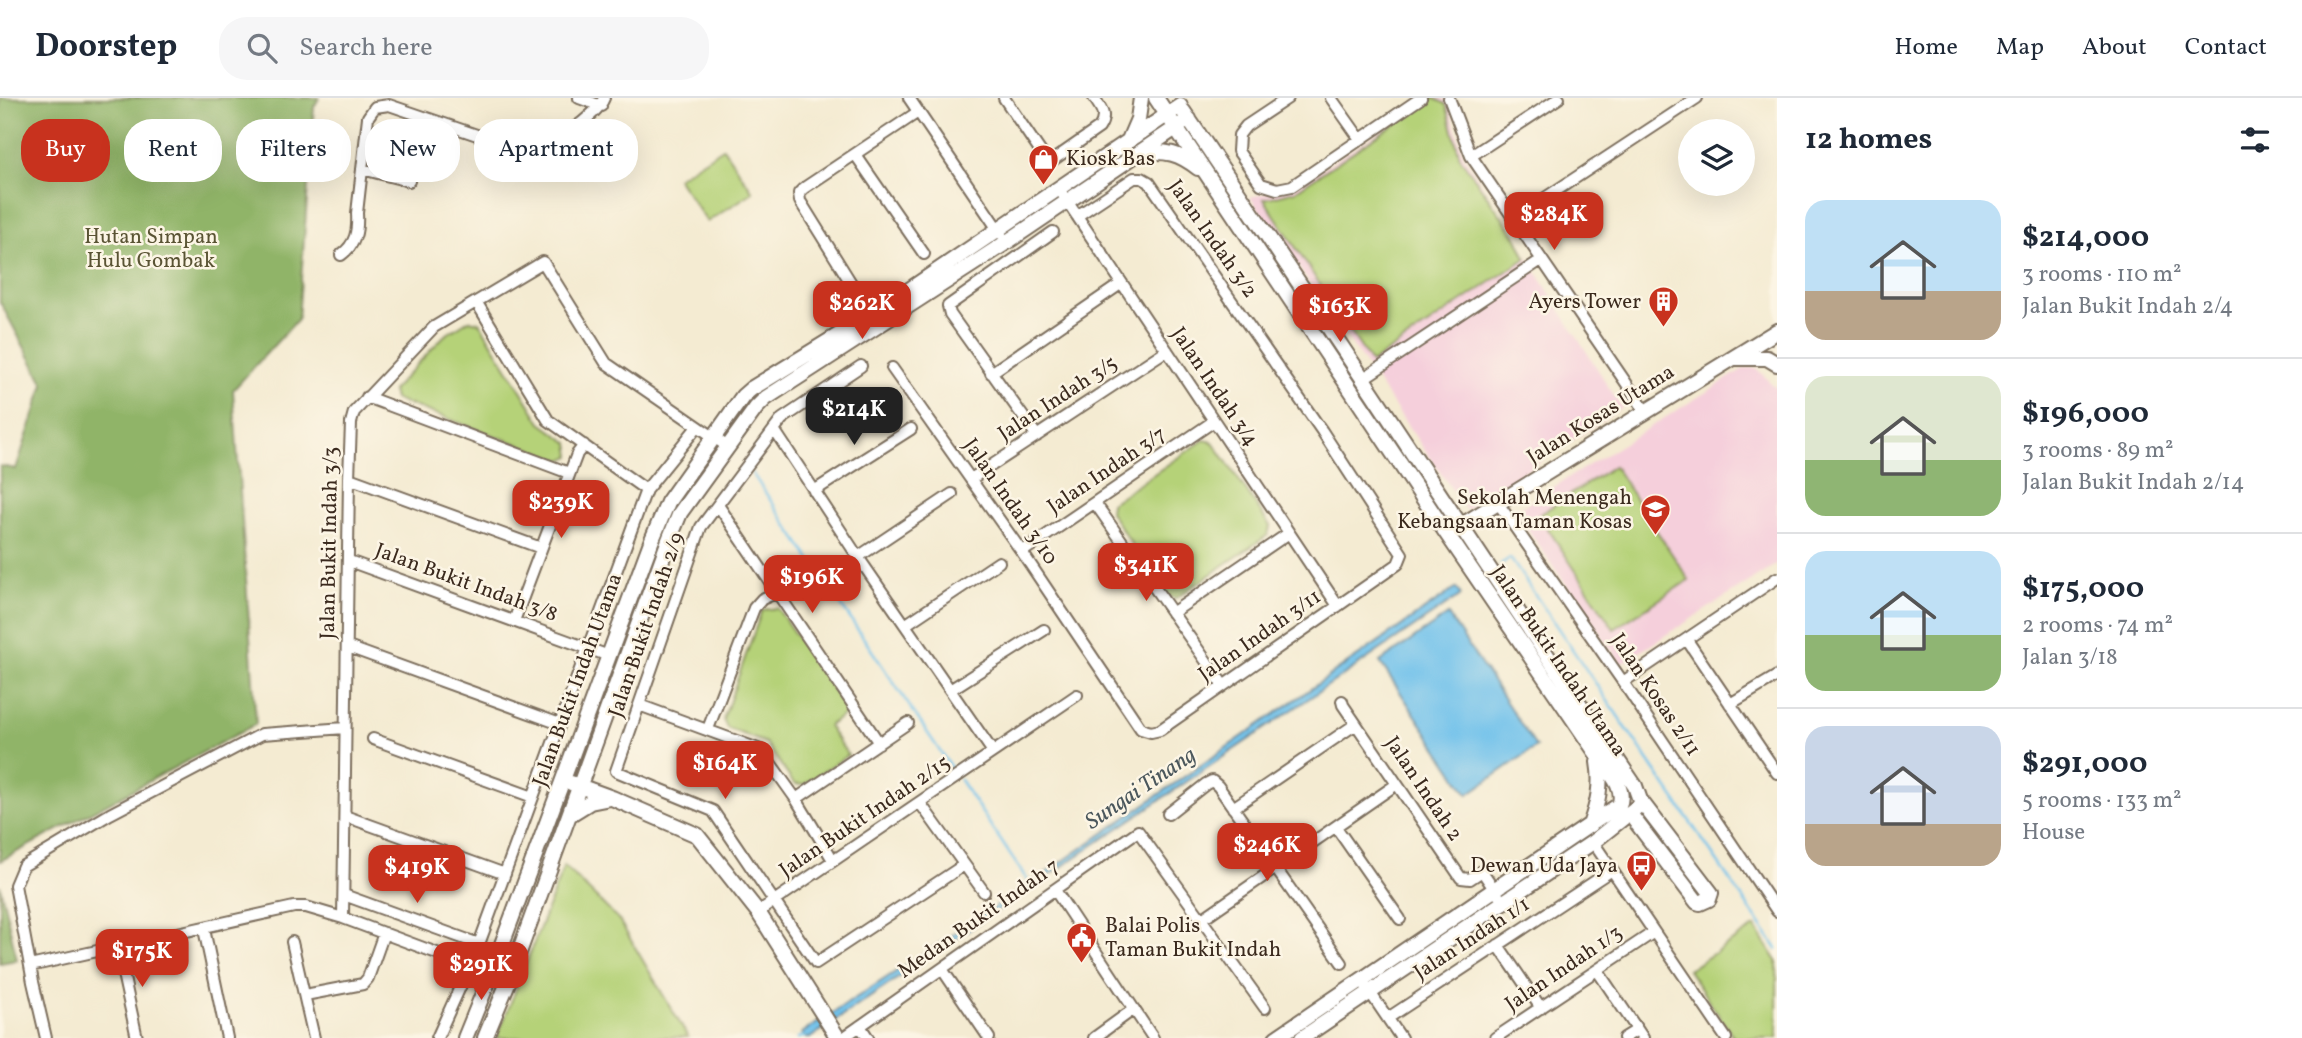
<!DOCTYPE html>
<meta charset="utf-8">
<style>
:root{--surface:#fff;--page:#f6f6f7;--text:#1f2937;--muted:#747a83;--line:#e0e1e3;--accent:#c8321e}
body{margin:0;font-family:Vollkorn,serif;background:var(--page);color:var(--text);height:100vh;display:flex;flex-direction:column;font-size:26px;white-space:nowrap}
*{box-sizing:border-box;margin:0}
p{font-size:23px;color:var(--muted)}
.icon{flex:none;width:38px;height:38px;fill:none;stroke:currentColor;stroke-width:2;stroke-linecap:round;stroke-linejoin:round}
.map{position:relative;flex:1;overflow:hidden}
.drawer{display:flex;flex-direction:column;background:var(--surface);width:525px}
.drawer>*{flex:none}
.top-card{position:absolute;left:21px;top:21px;width:665px;height:63px;display:flex;gap:14px}
.buttons{position:absolute;left:1678px;top:21px;display:grid;gap:14px}
.buttons a{display:grid;place-items:center;width:77px;height:77px;border-radius:50%;background:var(--surface);box-shadow:0 7px 28px #0002;font-size:35px}
.price{position:absolute;translate:-50% -60px;padding:0 16px;border-radius:14px;background:var(--accent);color:#fff;font-size:23px;line-height:46px;filter:drop-shadow(0 2px 4px #0008)}
.price::after{content:'';position:absolute;left:50%;top:42px;width:21px;height:16px;margin-left:-10px;background:inherit;clip-path:polygon(0 0,100% 0,50% 100%)}
.price.active{background:#222;color:#fff}
ul{padding:0;list-style:none}
li{display:flex;align-items:center;gap:21px;height:175px;padding:0 28px}
li+li{border-top:2px solid var(--line)}
li span{display:grid;place-items:center;flex:none;width:196px;height:140px;border-radius:21px;color:#555}
li>.icon{margin-inline-start:auto}
span .icon{width:84px;height:84px;fill:#fffc;stroke-width:1}
li b{font-size:30px}
h2{display:flex;justify-content:space-between;align-items:center;height:84px;padding:0 28px;font-size:30px}
.tag{padding:0 24px;border-radius:28px;background:var(--surface);box-shadow:0 7px 28px #0002;font-size:24px;line-height:63px}
.tag.active{background:var(--accent);color:#fff}
header{display:flex;align-items:center;gap:42px;box-sizing:border-box;height:98px;padding:0 35px;background:var(--surface);border-bottom:2px solid var(--line)}
header strong{font-size:33px}
nav{display:flex;gap:38px;margin-inline-start:auto;font-size:24px}
.search{width:490px;height:63px;background:var(--page);display:flex;align-items:center;gap:18px;box-sizing:border-box;padding:0 24px;border-radius:28px;color:var(--muted);font-size:26px}
main{display:flex;flex:1;min-height:0}
.map>svg:first-child{display:block}
.built{fill:#f5cfdb}
.green{fill:#b5d278;stroke:#787e4b;stroke-width:2}
.forest{fill:#90b468;stroke:#666f43;stroke-width:2}
.water{fill:#6fc1eb;stroke:#557684;stroke-width:2}
.lines{fill:none;stroke-linecap:round;stroke-linejoin:round}
.stream{stroke:#6fc1eb;stroke-width:2.5}
.minor-casing{stroke:#7c6e5d;stroke-width:14}
.tertiary-casing{stroke:#7c6e5d;stroke-width:18}
.minor{stroke:#fff;stroke-width:10}
.tertiary{stroke:#fff;stroke-width:14}
.labels{text-anchor:middle;dominant-baseline:central;stroke-width:5;stroke-linejoin:round;paint-order:stroke}
.poi-label{font-size:21px;fill:#3b2a1e;stroke:#fcf5e5;text-anchor:end}
.park-label{font-size:21px;fill:#5a5434;stroke:#fcf5e5}
.street-label{font-size:21px;fill:#3b2a1e;stroke:#fcf5e5}
.water-label{font-size:23px;font-style:italic;fill:#4b575c;stroke:#fcf5e5}
</style>
<header>
<strong>Doorstep</strong>
<div class="search"><svg class="icon" aria-label="search" viewBox="0 0 24 24"><circle cx="10" cy="10" r="6"/><path d="M15 15l6 6"/></svg>Search here</div>
<nav><a>Home</a><a>Map</a><a>About</a><a>Contact</a></nav>
</header>
<main>
<div class="map">
<svg width="1777" height="940" viewBox="0 0 1777 940">
<rect width="100%" height="100%" fill="#fcf5e5"/>
<filter id="ink" filterUnits="userSpaceOnUse"><feTurbulence type="fractalNoise" baseFrequency=".0143" numOctaves="2"/><feDisplacementMap in="SourceGraphic" scale="14" xChannelSelector="R" yChannelSelector="G"/><feConvolveMatrix kernelMatrix="1 2 1 2 8 2 1 2 1" color-interpolation-filters="sRGB"/></filter>
<filter id="wash" filterUnits="userSpaceOnUse"><feTurbulence type="fractalNoise" baseFrequency=".00686" numOctaves="4" result="noise"/><feDisplacementMap in="SourceGraphic" scale="28" xChannelSelector="R" yChannelSelector="G"/><feGaussianBlur stdDeviation="1.57" result="paint"/><feColorMatrix in="noise" values="0 0 0 0 0 0 0 0 0 0 0 0 0 0 0 0 0 1.4 0 .05"/><feComposite in="paint" operator="in"/></filter>
<g filter="url(#wash)">
<rect width="100%" height="100%" fill="#f4ebd2"/>
<path class="built" d="M1430,0H1440L1448,3L1463,57L1622,310L1466,412L1250,99L1293,90Z
M1745,270H1756L1777,291V466L1621,566L1515,413Z"/>
<path class="green" d="M1433,0L1446,6L1460,60L1517,140L1526,160L1371,265L1264,101L1295,93Z
M723,50L753,94L707,124L677,80Z
M469,222L479,224L541,325L569,345L571,358L562,362L394,301L392,293L444,238Z
M1204,342L1213,344L1270,428L1268,437L1176,500L1167,498L1110,414L1111,405Z
M1614,368L1689,482L1614,531L1539,417Z
M777,510L848,614L828,628L848,657L803,687L794,686L766,645L727,630L723,622L762,512Z
M564,768L619,822L688,939L497,940Z
M1755,829L1777,863V940H1734L1688,872Z"/>
<path class="forest" d="M0,0H319L314,9L298,221L233,292L256,626L0,763V368L16,371L44,286L0,204Z
M0,787L17,862L0,865Z"/>
<path class="water" d="M1456,490L1461,497L810,940H806L802,935L1030,786Z
M1448,517L1536,649L1468,696L1380,564Z"/>
<g class="lines">
<path class="stream" d="M752,375L956,677
M1501,466L1510,460L1777,851
M960,682L1030,786
M798,940L805,938"/>
</g>
</g>
<g filter="url(#ink)">
<g class="lines">
<defs>
<path id="minor" d="M579,0L601,8
M909,0L1001,136
M1004,0L1046,62H1053L1099,30C1107,18 1102,11 1094,0
M1288,0L1246,28L1239,37L1238,53L1261,86L1277,91L1292,88L1421,0
M1331,0L1360,41
M1449,0L1471,58L1646,314
M855,56L924,156
M1471,58L1559,0
M362,71L409,83
M1059,91L1338,508
M1513,121L1697,0
M341,157C356,146 358,133 357,115L368,19L375,9L389,7L512,49C517,50 524,52 528,52C549,51 597,18 604,0
M856,193L800,103L799,95L804,90L918,14
M477,205L548,322L646,392
M861,268L782,321L701,429L616,673L713,713L816,865L964,767
M892,270L1022,454L1141,631L1151,634L1160,632L1398,466L1402,456L1322,333L1149,84L1142,80H1134L1077,118
M991,275L1122,185
M1364,280L1541,162
M367,299L569,375
M775,333L858,459L993,654
M1037,338L950,216L948,208L1053,134
M349,380L541,450
M971,381L1167,252
M814,393L911,331
M1095,405L1223,587
M1498,405L1623,584L1777,813
M718,407L879,645
M1022,454L1214,323
M858,459L952,396
M349,463L609,558
M1172,515L1289,435
M514,523L577,356L584,347
M905,527L999,464
M1687,542L1777,675
M348,549L560,626
M1623,584L1777,480
M950,592L1044,532
M1342,603L1343,607L1461,780L1470,781L1482,773L1498,797
M1730,606L1777,578
M639,607L761,652L796,701L833,762
M708,631L754,510L762,501L778,494
M373,641L533,699
M796,701L908,625
M920,705L984,794
M1233,710L1356,626
M1168,716L1206,686L1212,683L1218,688L1342,865
M345,718L505,776
M1336,729L1400,821
M1593,744L1726,940
M1055,792L1153,940
M344,797L479,846L646,392L697,329
M758,814L1077,597
M343,820L349,380L351,325L354,314L434,229L543,164L606,265L728,349
M1202,821L1397,686
M204,831L227,940
M292,844L314,940
M1498,847L1541,910
M117,848L137,940
M30,868L294,809H306L343,820L509,882
M942,871L989,940
M1597,872L1643,940
M1361,881L1401,940
M305,897L363,886L368,880L384,835
M1388,920L1612,772
M860,928L868,940
M46,940L33,884L15,787L23,768L110,716L262,636L345,630
M437,940L470,867
M843,940L1138,733L1265,910
M1094,940L1134,911
M1495,940L1654,834
M1624,940L1637,932"/>
<path id="tertiary" d="M1156,0L1447,436L1597,656C1606,670 1627,690 1619,707L1276,940
M1183,13C1336,237 1483,464 1635,688L1640,702L1711,795L1709,801L1700,805L1697,804L1630,716
M1129,42L1138,21L1141,0
M1142,55C1166,52 1179,55 1198,70
M1734,260H1767L1777,266
M1454,432L1777,233
M571,685L612,700L697,737L758,814L838,940
M569,717L590,704L610,700
M1590,727C1598,705 1602,687 1598,664
M465,940L491,876L651,444L668,404L743,298L751,291L881,211L1180,8
M485,940L509,882L669,442L680,415L756,310L766,300L1007,144L1189,21
M1302,940L1593,744L1637,709"/>
</defs>
<use href="#minor" class="minor-casing"/>
<use href="#tertiary" class="tertiary-casing"/>
<use href="#minor" class="minor"/>
<use href="#tertiary" class="tertiary"/>
</g>
</g>
<defs>
<symbol id="shop-pin" viewBox="-11 -11 22 30"><path d="M0 17L-7.5 6A9.5 9.5 0 1 1 7.5 6Z" fill="#c8321e" stroke="#fcf5e5"/><path d="M-5-2.5h2.3a2.7 3.5 0 0 1 5.4 0H5L5.5 6h-11ZM-1.5-2.5h3a1.5 2.3 0 0 0-3 0Z" fill="#fff"/></symbol>
<symbol id="building-pin" viewBox="-11 -11 22 30"><path d="M0 17L-7.5 6A9.5 9.5 0 1 1 7.5 6Z" fill="#c8321e" stroke="#fcf5e5"/><path d="M-4-6H4V6H1V3H-1V6H-4ZM-2.5-4.3h1.7v1.8h-1.7ZM.8-4.3h1.7v1.8H.8ZM-2.5-1h1.7V.8h-1.7ZM.8-1h1.7V.8H.8Z" fill="#fff"/></symbol>
<symbol id="school-pin" viewBox="-11 -11 22 30"><path d="M0 17L-7.5 6A9.5 9.5 0 1 1 7.5 6Z" fill="#c8321e" stroke="#fcf5e5"/><path d="M0-5L7-2L0 1L-7-2ZM-4 1L0 2.5L4 1V4Q0 6-4 4Z" fill="#fff"/></symbol>
<symbol id="bus-pin" viewBox="-11 -11 22 30"><path d="M0 17L-7.5 6A9.5 9.5 0 1 1 7.5 6Z" fill="#c8321e" stroke="#fcf5e5"/><path d="M-5-6H5V4H4V6H2V4H-2V6H-4V4H-5ZM-3.5-4V0h7V-4ZM-3.5 1.2v1.5H-2V1.2ZM2 1.2v1.5H3.5V1.2Z" fill="#fff"/></symbol>
<symbol id="civic-pin" viewBox="-11 -11 22 30"><path d="M0 17L-7.5 6A9.5 9.5 0 1 1 7.5 6Z" fill="#c8321e" stroke="#fcf5e5"/><path d="M-.6-6.5H3V-4.5H.6V-3L4-1V1h2V6H-6V1h2V-1L-.6-3ZM-1.2 2.5V6h2.4V2.5Z" fill="#fff"/></symbol>
</defs>
<g fill-rule="evenodd">
<use href="#shop-pin" x="1026" y="44" width="35" height="47"/>
<use href="#building-pin" x="1646" y="186" width="35" height="47"/>
<use href="#school-pin" x="1638" y="394" width="35" height="47"/>
<use href="#bus-pin" x="1624" y="750" width="35" height="47"/>
<use href="#civic-pin" x="1064" y="822" width="35" height="47"/>
</g>
<g class="labels">
<g class="poi-label">
<text x="1066" y="61" text-anchor="start">Kiosk Bas</text>
<text x="1641" y="204">Ayers Tower</text>
<text x="1632" y="400">Sekolah Menengah<tspan x="1632" dy="24">Kebangsaan Taman Kosas</tspan></text>
<text x="1618" y="768">Dewan Uda Jaya</text>
<text x="1105" y="828" text-anchor="start">Balai Polis<tspan x="1105" dy="24">Taman Bukit Indah</tspan></text>
</g>
<g class="park-label">
<text x="151" y="139">Hutan Simpan<tspan x="151" dy="24">Hulu Gombak</tspan></text>
</g>
<g class="street-label">
<text transform="translate(1212 141) rotate(55)">Jalan Indah 3/2</text>
<text transform="translate(1214 289) rotate(56)">Jalan Indah 3/4</text>
<text transform="translate(1058 301) rotate(-33)">Jalan Indah 3/5</text>
<text transform="translate(1601 317) rotate(-32)">Jalan Kosas Utama</text>
<text transform="translate(1107 373) rotate(-34)">Jalan Indah 3/7</text>
<text transform="translate(1010 404) rotate(55)">Jalan Indah 3/10</text>
<text transform="translate(330 445) rotate(-89)">Jalan Bukit Indah 3/3</text>
<text transform="translate(466 485) rotate(20)">Jalan Bukit Indah 3/8</text>
<text transform="translate(647 527) rotate(-71)">Jalan Bukit Indah 2/9</text>
<text transform="translate(1260 538) rotate(-35)">Jalan Indah 3/11</text>
<text transform="translate(1558 563) rotate(56)">Jalan Bukit Indah Utama</text>
<text transform="translate(578 582) rotate(-70)">Jalan Bukit Indah Utama</text>
<text transform="translate(1655 597) rotate(56)">Jalan Kosas 2/11</text>
<text transform="translate(1423 691) rotate(56)">Jalan Indah 2</text>
<text transform="translate(865 719) rotate(-34)">Jalan Bukit Indah 2/15</text>
<text transform="translate(979 821) rotate(-35)">Medan Bukit Indah 7</text>
<text transform="translate(1472 841) rotate(-33)">Jalan Indah 1/1</text>
<text transform="translate(1564 871) rotate(-34)">Jalan Indah 1/3</text>
</g>
<g class="water-label">
<text transform="translate(1141 691) rotate(-34)">Sungai Tinang</text>
</g>
</g>
</svg>
<div class="buttons">
<a><svg class="icon" aria-label="layers" viewBox="0 0 24 24"><path d="M12 4l9 5-9 5-9-5zM3 14l9 5 9-5"/></svg></a>
</div>
<b class="price" style="left:1554px;top:154px">$284K</b>
<b class="price" style="left:862px;top:243px">$262K</b>
<b class="price" style="left:1340px;top:246px">$163K</b>
<b class="price active" style="left:854px;top:349px">$214K</b>
<b class="price" style="left:561px;top:442px">$239K</b>
<b class="price" style="left:1146px;top:505px">$341K</b>
<b class="price" style="left:812px;top:517px">$196K</b>
<b class="price" style="left:725px;top:703px">$164K</b>
<b class="price" style="left:1267px;top:785px">$246K</b>
<b class="price" style="left:417px;top:807px">$419K</b>
<b class="price" style="left:142px;top:891px">$175K</b>
<b class="price" style="left:481px;top:904px">$291K</b>
<div class="top-card">
<a class="tag active">Buy</a>
<a class="tag">Rent</a>
<a class="tag">Filters</a>
<a class="tag">New</a>
<a class="tag">Apartment</a>
</div>
</div>
<section class="drawer">
<h2>12 homes<svg class="icon" aria-label="filters" viewBox="0 0 24 24"><path d="M4 7h16M4 17h16"/><circle cx="9" cy="7" r="2"/><circle cx="15" cy="17" r="2"/></svg></h2>
<ul>
<li><span style="background:linear-gradient(#bfe0f5 65%,#b9a48a 0)"><svg class="icon" aria-label="home" viewBox="0 0 24 24"><path d="M3 11l9-7 9 7M6 9v11h12V9"/></svg></span><div><b>$214,000</b><p>3 rooms · 110 m²</p><p>Jalan Bukit Indah 2/4</p></div></li>
<li><span style="background:linear-gradient(#dfe7d0 60%,#8fb573 0)"><svg class="icon" aria-label="home" viewBox="0 0 24 24"><path d="M3 11l9-7 9 7M6 9v11h12V9"/></svg></span><div><b>$196,000</b><p>3 rooms · 89 m²</p><p>Jalan Bukit Indah 2/14</p></div></li>
<li><span style="background:linear-gradient(#bfe0f5 60%,#8fb573 0)"><svg class="icon" aria-label="home" viewBox="0 0 24 24"><path d="M3 11l9-7 9 7M6 9v11h12V9"/></svg></span><div><b>$175,000</b><p>2 rooms · 74 m²</p><p>Jalan 3/18</p></div></li>
<li><span style="background:linear-gradient(#c9d6e8 70%,#b9a48a 0)"><svg class="icon" aria-label="home" viewBox="0 0 24 24"><path d="M3 11l9-7 9 7M6 9v11h12V9"/></svg></span><div><b>$291,000</b><p>5 rooms · 133 m²</p><p>House</p></div></li>
</ul>
</section>
</main>
